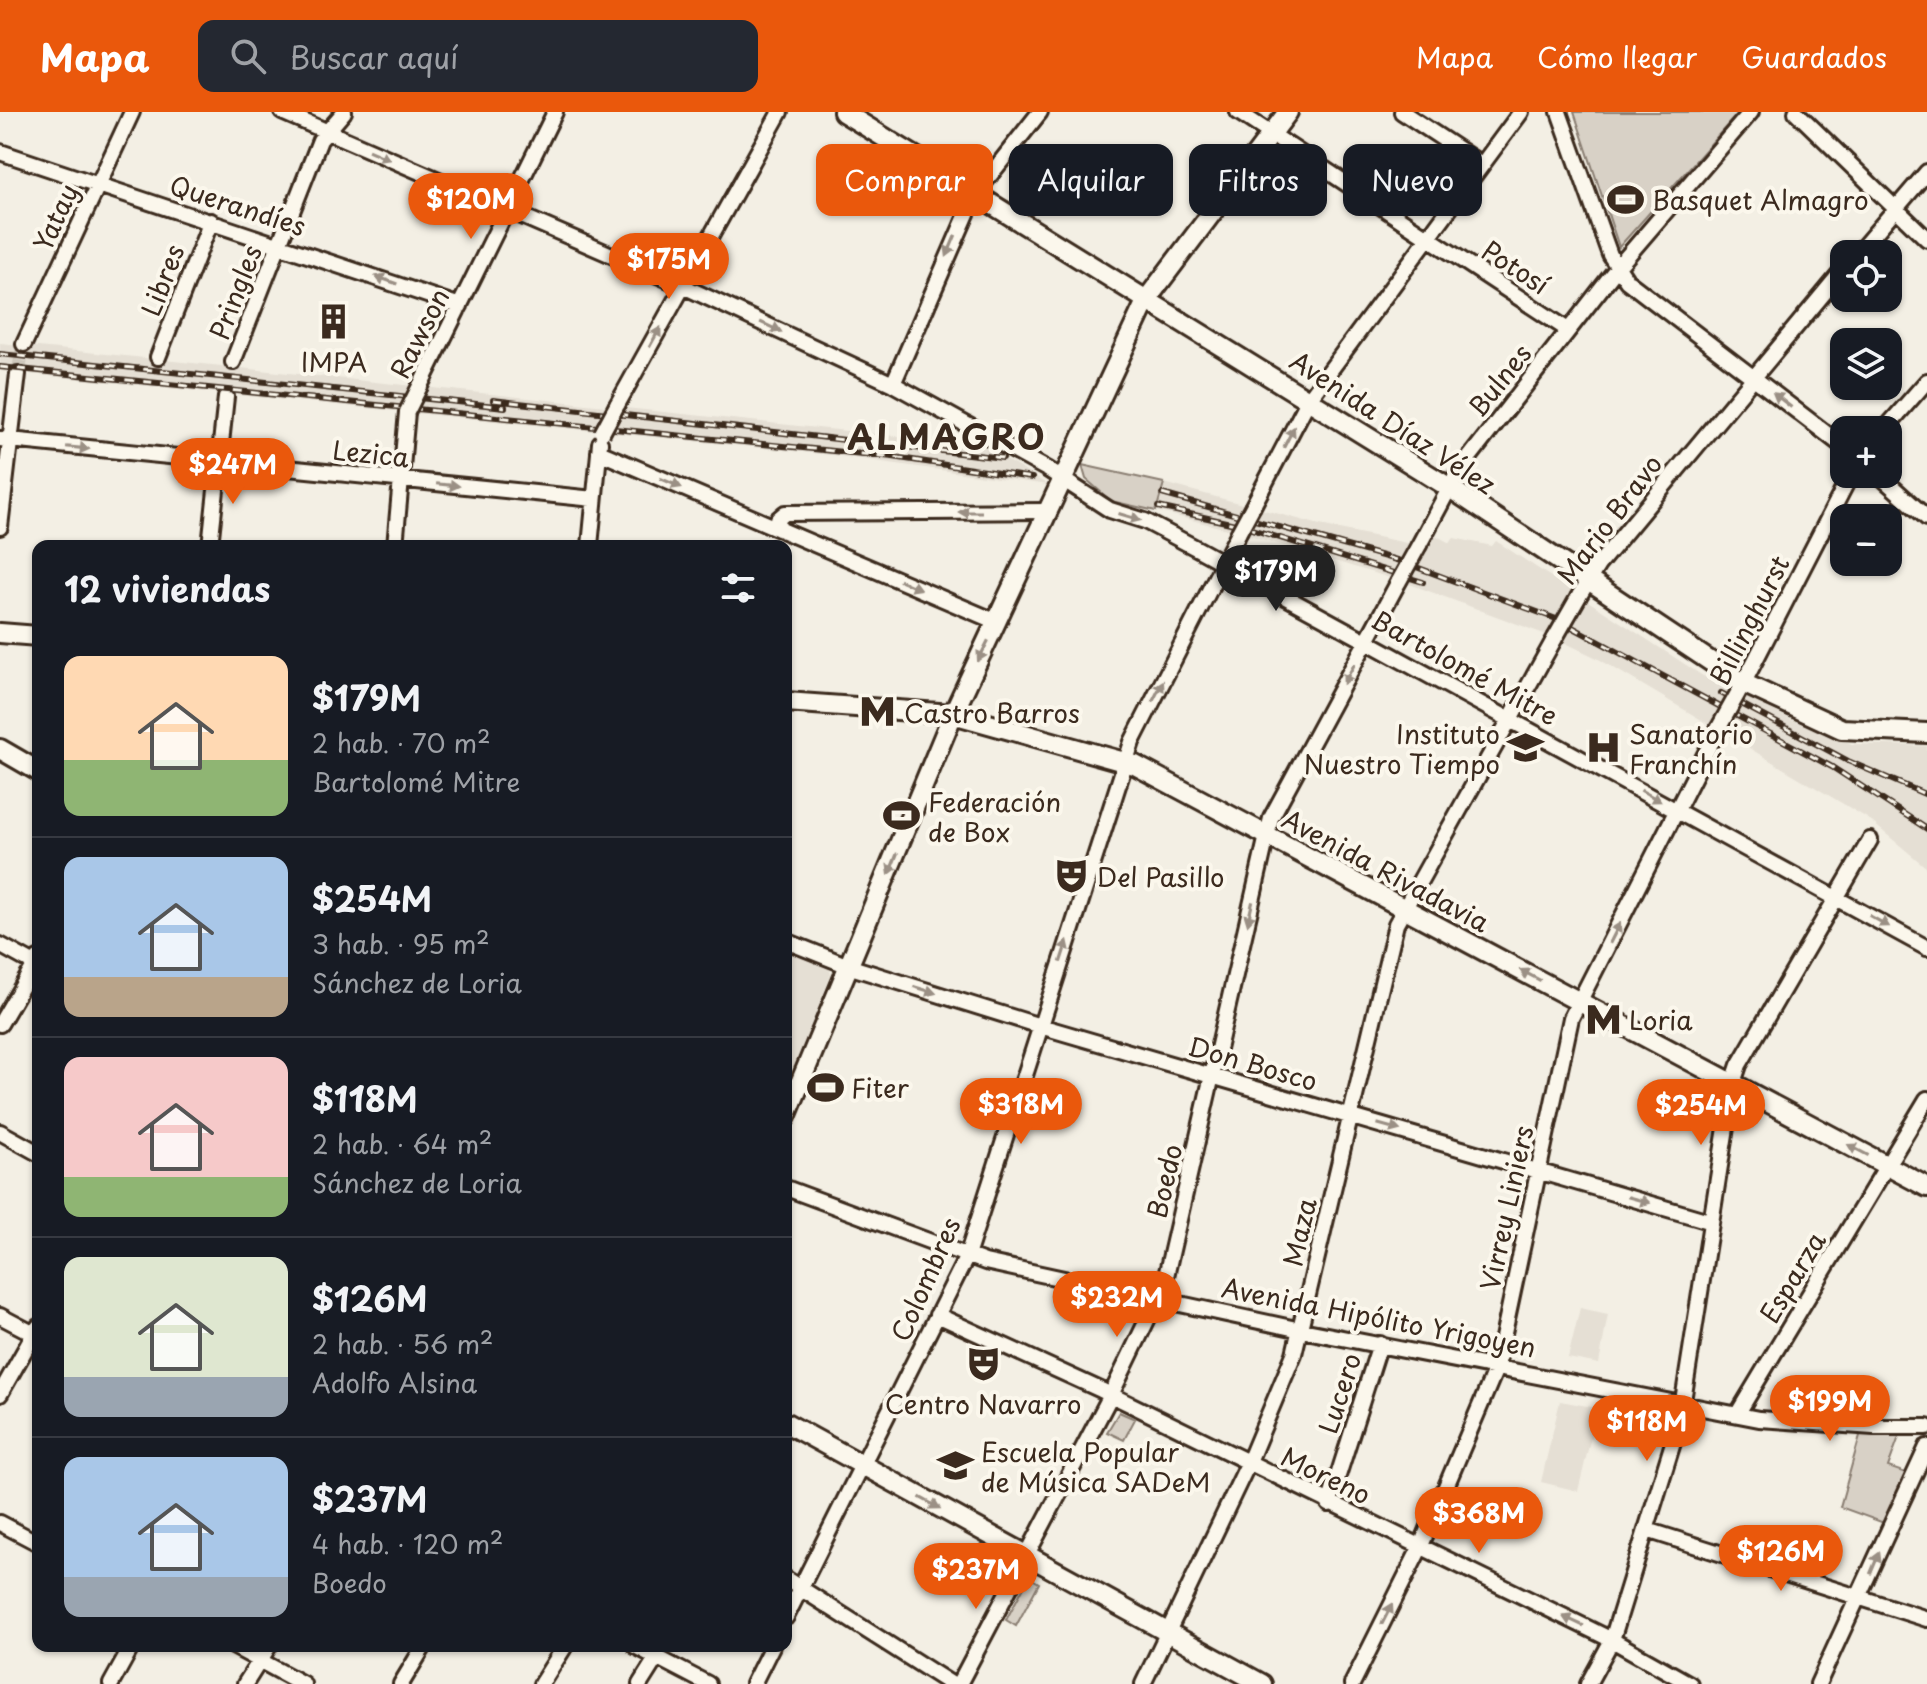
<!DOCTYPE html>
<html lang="es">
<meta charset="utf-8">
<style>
:root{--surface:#171b24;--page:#242831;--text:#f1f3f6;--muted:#9ea1a6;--line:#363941;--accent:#ea580c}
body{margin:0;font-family:"Playpen Sans",sans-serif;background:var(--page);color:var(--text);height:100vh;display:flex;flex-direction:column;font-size:30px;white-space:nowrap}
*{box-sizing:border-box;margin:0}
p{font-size:26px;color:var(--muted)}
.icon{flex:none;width:44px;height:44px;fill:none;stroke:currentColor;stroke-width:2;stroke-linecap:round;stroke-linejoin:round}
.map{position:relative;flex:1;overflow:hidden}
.sheet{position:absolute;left:32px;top:428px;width:760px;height:1112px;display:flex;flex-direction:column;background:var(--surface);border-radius:16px;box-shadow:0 2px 6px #0004}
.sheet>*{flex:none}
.guide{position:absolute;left:816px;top:32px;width:760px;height:72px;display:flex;gap:16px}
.tools{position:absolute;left:1830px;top:128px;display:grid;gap:16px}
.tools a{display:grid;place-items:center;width:72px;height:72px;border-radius:16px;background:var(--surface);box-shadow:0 2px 6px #0004;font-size:40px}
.price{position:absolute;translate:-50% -68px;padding:0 18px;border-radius:28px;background:var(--accent);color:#fff;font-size:26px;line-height:52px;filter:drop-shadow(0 2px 4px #0008)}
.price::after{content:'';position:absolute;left:50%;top:48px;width:24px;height:18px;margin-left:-12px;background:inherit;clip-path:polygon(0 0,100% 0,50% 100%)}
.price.selected{background:#222;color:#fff}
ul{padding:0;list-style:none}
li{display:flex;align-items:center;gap:24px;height:200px;padding:0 32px}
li+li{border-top:2px solid var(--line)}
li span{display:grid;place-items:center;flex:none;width:224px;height:160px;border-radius:16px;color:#555}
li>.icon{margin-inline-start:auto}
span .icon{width:96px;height:96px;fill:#fffc;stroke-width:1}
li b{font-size:34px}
h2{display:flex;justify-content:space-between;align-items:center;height:96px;padding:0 32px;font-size:34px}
.pill{padding:0 28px;border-radius:16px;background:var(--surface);box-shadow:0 2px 6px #0004;font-size:28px;line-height:72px}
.pill.selected{background:var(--accent);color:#fff}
header{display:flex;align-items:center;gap:48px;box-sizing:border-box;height:112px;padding:0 40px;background:var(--accent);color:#fff}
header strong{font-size:38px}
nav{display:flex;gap:44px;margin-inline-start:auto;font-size:28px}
.search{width:560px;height:72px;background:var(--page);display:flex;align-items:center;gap:20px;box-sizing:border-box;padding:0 28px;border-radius:16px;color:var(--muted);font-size:30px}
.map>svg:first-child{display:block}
.built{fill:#e5dfd4}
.green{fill:#d8d1c6;stroke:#8a7e72;stroke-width:2}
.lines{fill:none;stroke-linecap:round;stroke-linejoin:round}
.minor-tunnel{stroke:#cec8bc;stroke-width:14;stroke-dasharray:14 7;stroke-linecap:butt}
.minor-casing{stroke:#3b2a1e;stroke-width:20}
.major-casing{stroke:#3b2a1e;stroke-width:24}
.minor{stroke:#fbf7ec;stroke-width:14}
.major{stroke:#fbf7ec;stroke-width:18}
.rail-casing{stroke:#3b2a1e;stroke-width:6}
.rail{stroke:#fbf7ec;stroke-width:3;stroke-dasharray:9;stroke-linecap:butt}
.minor-bridge-casing{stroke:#3b2a1e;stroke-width:20;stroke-linecap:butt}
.minor-bridge{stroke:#fbf7ec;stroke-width:14}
.oneway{fill:#9b9085}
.labels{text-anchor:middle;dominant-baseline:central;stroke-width:8;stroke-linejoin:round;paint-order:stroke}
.poi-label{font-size:26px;fill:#3b2a1e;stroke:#fbf7ec;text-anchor:start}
.street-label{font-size:26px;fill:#3b2a1e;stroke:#fbf7ec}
.district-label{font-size:34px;font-weight:bold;letter-spacing:2px;fill:#3b2a1e;stroke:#fbf7ec}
</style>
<header>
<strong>Mapa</strong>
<div class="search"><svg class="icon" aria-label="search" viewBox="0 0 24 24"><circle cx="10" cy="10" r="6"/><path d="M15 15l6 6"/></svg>Buscar aquí</div>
<nav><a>Mapa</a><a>Cómo llegar</a><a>Guardados</a></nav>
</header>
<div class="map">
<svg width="1927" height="1572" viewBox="0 0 1927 1572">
<rect width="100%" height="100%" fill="#f3efe4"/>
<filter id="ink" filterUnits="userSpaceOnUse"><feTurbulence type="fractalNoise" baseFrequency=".0125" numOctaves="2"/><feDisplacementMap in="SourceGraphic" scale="16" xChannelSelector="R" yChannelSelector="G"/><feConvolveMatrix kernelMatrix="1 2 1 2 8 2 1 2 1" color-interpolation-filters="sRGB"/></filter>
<g filter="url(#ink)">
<path class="built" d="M0,231L981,333L1048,373L832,343L0,259Z
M1164,371L1320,413L1411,432L1428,434L1435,423L1450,431L1454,426L1492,434L1496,429L1703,564L1794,609L1852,632L1927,634V756L1867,706L1597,546L1555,526L1407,471L1239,420L1156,399Z
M786,839L830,856L831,863L786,974Z
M1580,1196L1608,1202L1599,1252L1568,1246Z
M1560,1289L1598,1296L1578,1379L1541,1370Z"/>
<path class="green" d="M1574,0H1739L1619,135Z
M1082,353L1164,371L1156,399L1111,389L1086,367Z
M1119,1300L1135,1307L1124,1328L1107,1320Z
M1861,1320L1900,1322L1888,1355L1906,1361L1884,1411L1840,1395Z
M1029,1465L1039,1471L1016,1514L1006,1508Z"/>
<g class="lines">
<path class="minor-tunnel" d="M18,262L24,232"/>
<defs>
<path id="minor" d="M282,0L683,174L893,272L1047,357L1110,398L1145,409L1198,437L1927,836
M1238,0L1568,218
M1402,0L1481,52
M1559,0L1610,143L1627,169L1844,335
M1796,0L1927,127
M0,40L460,194
M1857,142L1927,60
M24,232L132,0
M158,245L211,109
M233,250L320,28L344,0
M893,272L976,81L1040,0
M420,274L555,0
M617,293L780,0
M1884,318L1927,269
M0,327L594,387
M599,340L997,510
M1878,362L1927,406
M1253,394L1309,287L1521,0
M0,415L18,262
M779,417L778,407L785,401L1048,399
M1419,433L1458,360L1617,156L1751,0
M210,434L226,285
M395,434L407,300
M590,434L600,331
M1579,484L1598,453L1844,157
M1740,578L1851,362
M786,829L851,855L1040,914L1709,1109
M0,833L38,854
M0,912L38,847
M0,1020L38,1041
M786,1076L985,1150L1301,1218L1759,1307L1874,1315H1927
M937,1203L1101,1278L1612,1528L1690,1572
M0,1204L38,1224
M0,1282L38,1215
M1738,1301L1927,987
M1329,1392L1380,1232
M0,1411L38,1431
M1647,1418L1927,1507
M786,1467L951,1572
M786,1505L967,1144L1132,630L1239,420
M233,1534L303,1572
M635,1534L708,1572
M111,1572L132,1534
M245,1572L269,1534
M401,1572L424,1534
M541,1572L565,1534
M640,1572L657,1545
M753,1572L772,1534
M959,1572L1111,1283L1164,1173L1271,706L1399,469
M1143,1572L1248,1352L1294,1242L1396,812L1555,526
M1352,1572L1420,1436L1497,1254L1571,906L1718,617
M1588,1572L1612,1528L1680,1308L1733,971L1739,953L1870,728
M1818,1572L1927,1335"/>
<path id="major" d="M843,0L1450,376L1743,571L1842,617L1927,621
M0,521L38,524
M786,590L953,602L1135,653L1927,1075
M0,637L38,659
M786,1005L953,602L1147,187L1288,0
M786,1311L1262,1572"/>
</defs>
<use href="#minor" class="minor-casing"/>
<use href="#major" class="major-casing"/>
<use href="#minor" class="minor"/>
<use href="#major" class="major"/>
<defs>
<path id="rail" d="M0,242L505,295
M0,255L893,345L1032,366
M493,288L1003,346
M1162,382L1400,449L1559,508L1832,655L1927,717
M1158,395L1235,412L1423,470
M1721,581L1848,649L1927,683"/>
</defs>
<use href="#rail" class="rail-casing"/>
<use href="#rail" class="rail"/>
<defs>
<path id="minor-bridge" d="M407,300L420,274
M602,321L617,293
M1239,420L1253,394
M1399,469L1419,433
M1555,526L1579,484
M1718,617L1738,581"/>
</defs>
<use href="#minor-bridge" class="minor-bridge-casing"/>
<use href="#minor-bridge" class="minor-bridge"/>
</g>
<defs><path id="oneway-solid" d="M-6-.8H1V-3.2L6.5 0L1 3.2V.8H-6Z" transform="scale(2)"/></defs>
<g class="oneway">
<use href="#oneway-solid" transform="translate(379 43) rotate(24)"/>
<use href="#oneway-solid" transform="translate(951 134) rotate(113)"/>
<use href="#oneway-solid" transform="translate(386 168) rotate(-161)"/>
<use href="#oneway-solid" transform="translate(771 215) rotate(25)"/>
<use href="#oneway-solid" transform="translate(655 225) rotate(-61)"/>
<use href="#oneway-solid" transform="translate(1782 288) rotate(-142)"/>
<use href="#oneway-solid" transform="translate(1289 325) rotate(-63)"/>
<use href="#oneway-solid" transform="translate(78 336) rotate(6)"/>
<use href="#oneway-solid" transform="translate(671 371) rotate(23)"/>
<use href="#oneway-solid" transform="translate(448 373) rotate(6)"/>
<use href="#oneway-solid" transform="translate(970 400) rotate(180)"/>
<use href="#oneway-solid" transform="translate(1130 405) rotate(17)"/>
<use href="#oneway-solid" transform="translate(910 473) rotate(23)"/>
<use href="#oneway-solid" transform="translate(983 539) rotate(117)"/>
<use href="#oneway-solid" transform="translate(1349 562) rotate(119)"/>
<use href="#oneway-solid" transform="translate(1158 579) rotate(-63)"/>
<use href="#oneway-solid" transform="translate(1651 684) rotate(29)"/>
<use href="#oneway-solid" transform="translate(893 752) rotate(112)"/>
<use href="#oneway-solid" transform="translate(1250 801) rotate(103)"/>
<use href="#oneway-solid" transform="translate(1879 809) rotate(29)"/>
<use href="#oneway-solid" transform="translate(1615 821) rotate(-63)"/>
<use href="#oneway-solid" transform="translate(1064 839) rotate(-72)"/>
<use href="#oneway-solid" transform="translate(1530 863) rotate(-152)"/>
<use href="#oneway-solid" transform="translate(925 878) rotate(17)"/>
<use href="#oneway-solid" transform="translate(1389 1015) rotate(16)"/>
<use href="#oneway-solid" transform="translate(1858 1038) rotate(-152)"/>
<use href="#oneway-solid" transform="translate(1639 1088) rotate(16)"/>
<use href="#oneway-solid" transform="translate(930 1391) rotate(29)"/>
<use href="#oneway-solid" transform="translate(1875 1451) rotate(-67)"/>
<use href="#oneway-solid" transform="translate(1387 1502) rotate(-63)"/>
<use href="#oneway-solid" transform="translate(1573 1509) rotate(-155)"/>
</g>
</g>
<defs>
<symbol id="stadium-bare" viewBox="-9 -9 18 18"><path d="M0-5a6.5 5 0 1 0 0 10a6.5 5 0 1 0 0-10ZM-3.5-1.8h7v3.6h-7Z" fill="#3b2a1e" stroke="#fbf7ec" stroke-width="2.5" paint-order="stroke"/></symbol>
<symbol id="building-bare" viewBox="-9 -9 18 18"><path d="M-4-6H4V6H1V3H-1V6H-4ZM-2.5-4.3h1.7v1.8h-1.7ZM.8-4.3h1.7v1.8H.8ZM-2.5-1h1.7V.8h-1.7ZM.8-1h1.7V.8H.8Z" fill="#3b2a1e" stroke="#fbf7ec" stroke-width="2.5" paint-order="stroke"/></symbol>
<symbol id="metro-bare" viewBox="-9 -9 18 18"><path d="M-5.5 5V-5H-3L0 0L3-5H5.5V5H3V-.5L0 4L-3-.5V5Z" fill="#3b2a1e" stroke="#fbf7ec" stroke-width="2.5" paint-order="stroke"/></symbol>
<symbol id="university-bare" viewBox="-9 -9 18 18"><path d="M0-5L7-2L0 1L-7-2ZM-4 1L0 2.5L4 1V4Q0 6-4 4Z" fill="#3b2a1e" stroke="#fbf7ec" stroke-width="2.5" paint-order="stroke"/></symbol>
<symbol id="hospital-bare" viewBox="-9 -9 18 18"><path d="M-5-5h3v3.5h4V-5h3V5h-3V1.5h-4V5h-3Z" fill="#3b2a1e" stroke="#fbf7ec" stroke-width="2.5" paint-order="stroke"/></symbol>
<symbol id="theatre-bare" viewBox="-9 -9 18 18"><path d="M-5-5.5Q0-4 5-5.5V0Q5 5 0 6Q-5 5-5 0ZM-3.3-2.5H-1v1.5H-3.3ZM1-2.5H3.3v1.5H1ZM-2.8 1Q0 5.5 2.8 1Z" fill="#3b2a1e" stroke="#fbf7ec" stroke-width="2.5" paint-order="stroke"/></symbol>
</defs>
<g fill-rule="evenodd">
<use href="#stadium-bare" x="1600" y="62" width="51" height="51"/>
<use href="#building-bare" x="308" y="184" width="51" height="51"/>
<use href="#metro-bare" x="852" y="574" width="51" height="51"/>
<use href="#university-bare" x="1500" y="610" width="51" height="51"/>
<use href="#hospital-bare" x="1578" y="610" width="51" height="51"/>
<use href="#stadium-bare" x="876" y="678" width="51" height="51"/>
<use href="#theatre-bare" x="1046" y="738" width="51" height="51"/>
<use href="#metro-bare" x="1578" y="882" width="51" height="51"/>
<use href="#stadium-bare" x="800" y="950" width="51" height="51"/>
<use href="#theatre-bare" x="958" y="1226" width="51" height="51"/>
<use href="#university-bare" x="930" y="1328" width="51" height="51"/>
</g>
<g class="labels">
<g class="poi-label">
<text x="1652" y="87">Basquet Almagro</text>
<text x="334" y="249" text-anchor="middle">IMPA</text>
<text x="904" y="600">Castro Barros</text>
<text x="1500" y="621" text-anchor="end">Instituto<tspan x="1500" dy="30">Nuestro Tiempo</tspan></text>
<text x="1629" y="621">Sanatorio<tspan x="1629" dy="30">Franchín</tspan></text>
<text x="928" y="689">Federación<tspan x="928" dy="30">de Box</tspan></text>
<text x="1097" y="764">Del Pasillo</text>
<text x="1629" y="907">Loria</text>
<text x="851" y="975">Fiter</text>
<text x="983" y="1291" text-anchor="middle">Centro Navarro</text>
<text x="981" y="1339">Escuela Popular<tspan x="981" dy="30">de Música SADeM</tspan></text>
</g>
<g class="street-label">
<text transform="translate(238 93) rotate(18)">Querandíes</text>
<text transform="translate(55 105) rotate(-65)">Yatay</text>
<text transform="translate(1516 155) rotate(33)">Potosí</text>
<text transform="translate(162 168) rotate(-69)">Libres</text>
<text transform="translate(235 180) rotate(-69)">Pringles</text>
<text transform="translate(419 221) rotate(-63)">Rawson</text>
<text transform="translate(1499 268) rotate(-52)">Bulnes</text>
<text transform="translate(1393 310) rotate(33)">Avenida Díaz Vélez</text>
<text transform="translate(371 341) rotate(6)">Lezica</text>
<text transform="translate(1609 407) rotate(-53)">Mario Bravo</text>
<text transform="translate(1749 508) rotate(-63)">Billinghurst</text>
<text transform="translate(1465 555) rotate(29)">Bartolomé Mitre</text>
<text transform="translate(1386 758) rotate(28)">Avenida Rivadavia</text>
<text transform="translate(1253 951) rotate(16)">Don Bosco</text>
<text transform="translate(1164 1069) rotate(-77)">Boedo</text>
<text transform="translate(1506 1096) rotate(-78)">Virrey Liniers</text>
<text transform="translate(1299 1120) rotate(-77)">Maza</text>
<text transform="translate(1792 1165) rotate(-59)">Esparza</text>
<text transform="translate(925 1167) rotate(-66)">Colombres</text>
<text transform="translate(1379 1205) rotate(11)">Avenida Hipólito Yrigoyen</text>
<text transform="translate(1339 1281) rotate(-72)">Lucero</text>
<text transform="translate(1326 1363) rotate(26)">Moreno</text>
</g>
<g class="district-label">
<text x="947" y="324">ALMAGRO</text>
</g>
</g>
</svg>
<div class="tools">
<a><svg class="icon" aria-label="locate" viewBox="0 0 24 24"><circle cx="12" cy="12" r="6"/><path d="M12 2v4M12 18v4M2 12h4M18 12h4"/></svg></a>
<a><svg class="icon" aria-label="layers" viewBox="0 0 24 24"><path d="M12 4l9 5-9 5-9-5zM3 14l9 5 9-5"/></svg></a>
<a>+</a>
<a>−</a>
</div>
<b class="price" style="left:471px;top:129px">$120M</b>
<b class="price" style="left:669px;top:189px">$175M</b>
<b class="price" style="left:233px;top:394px">$247M</b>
<b class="price selected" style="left:1276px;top:501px">$179M</b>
<b class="price" style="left:1021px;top:1034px">$318M</b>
<b class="price" style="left:1701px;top:1035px">$254M</b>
<b class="price" style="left:1117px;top:1227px">$232M</b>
<b class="price" style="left:1830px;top:1331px">$199M</b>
<b class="price" style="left:1647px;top:1351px">$118M</b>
<b class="price" style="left:1479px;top:1443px">$368M</b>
<b class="price" style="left:1781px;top:1481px">$126M</b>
<b class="price" style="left:976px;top:1499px">$237M</b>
<div class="guide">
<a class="pill selected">Comprar</a>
<a class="pill">Alquilar</a>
<a class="pill">Filtros</a>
<a class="pill">Nuevo</a>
</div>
<section class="sheet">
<h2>12 viviendas<svg class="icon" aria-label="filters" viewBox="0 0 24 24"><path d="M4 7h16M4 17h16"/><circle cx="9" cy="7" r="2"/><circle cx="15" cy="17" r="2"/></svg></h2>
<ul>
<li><span style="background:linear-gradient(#ffd9b3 65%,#8fb573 0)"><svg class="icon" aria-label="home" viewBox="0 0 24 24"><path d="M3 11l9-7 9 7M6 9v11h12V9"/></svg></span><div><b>$179M</b><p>2 hab. · 70 m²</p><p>Bartolomé Mitre</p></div></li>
<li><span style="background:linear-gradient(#a9c7e8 75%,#b9a48a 0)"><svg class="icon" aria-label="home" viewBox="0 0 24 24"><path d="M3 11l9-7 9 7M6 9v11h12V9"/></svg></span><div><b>$254M</b><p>3 hab. · 95 m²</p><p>Sánchez de Loria</p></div></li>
<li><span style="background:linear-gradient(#f6c9c9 75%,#8fb573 0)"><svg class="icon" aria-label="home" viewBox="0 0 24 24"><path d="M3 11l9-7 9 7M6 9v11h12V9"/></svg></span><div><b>$118M</b><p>2 hab. · 64 m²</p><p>Sánchez de Loria</p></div></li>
<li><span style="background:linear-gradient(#dfe7d0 75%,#9aa5b1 0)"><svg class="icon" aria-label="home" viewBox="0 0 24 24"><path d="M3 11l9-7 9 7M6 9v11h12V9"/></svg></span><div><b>$126M</b><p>2 hab. · 56 m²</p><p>Adolfo Alsina</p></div></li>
<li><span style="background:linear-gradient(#a9c7e8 75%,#9aa5b1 0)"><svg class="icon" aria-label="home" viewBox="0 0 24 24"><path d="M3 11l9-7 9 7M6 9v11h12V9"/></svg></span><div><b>$237M</b><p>4 hab. · 120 m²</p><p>Boedo</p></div></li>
</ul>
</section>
</div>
